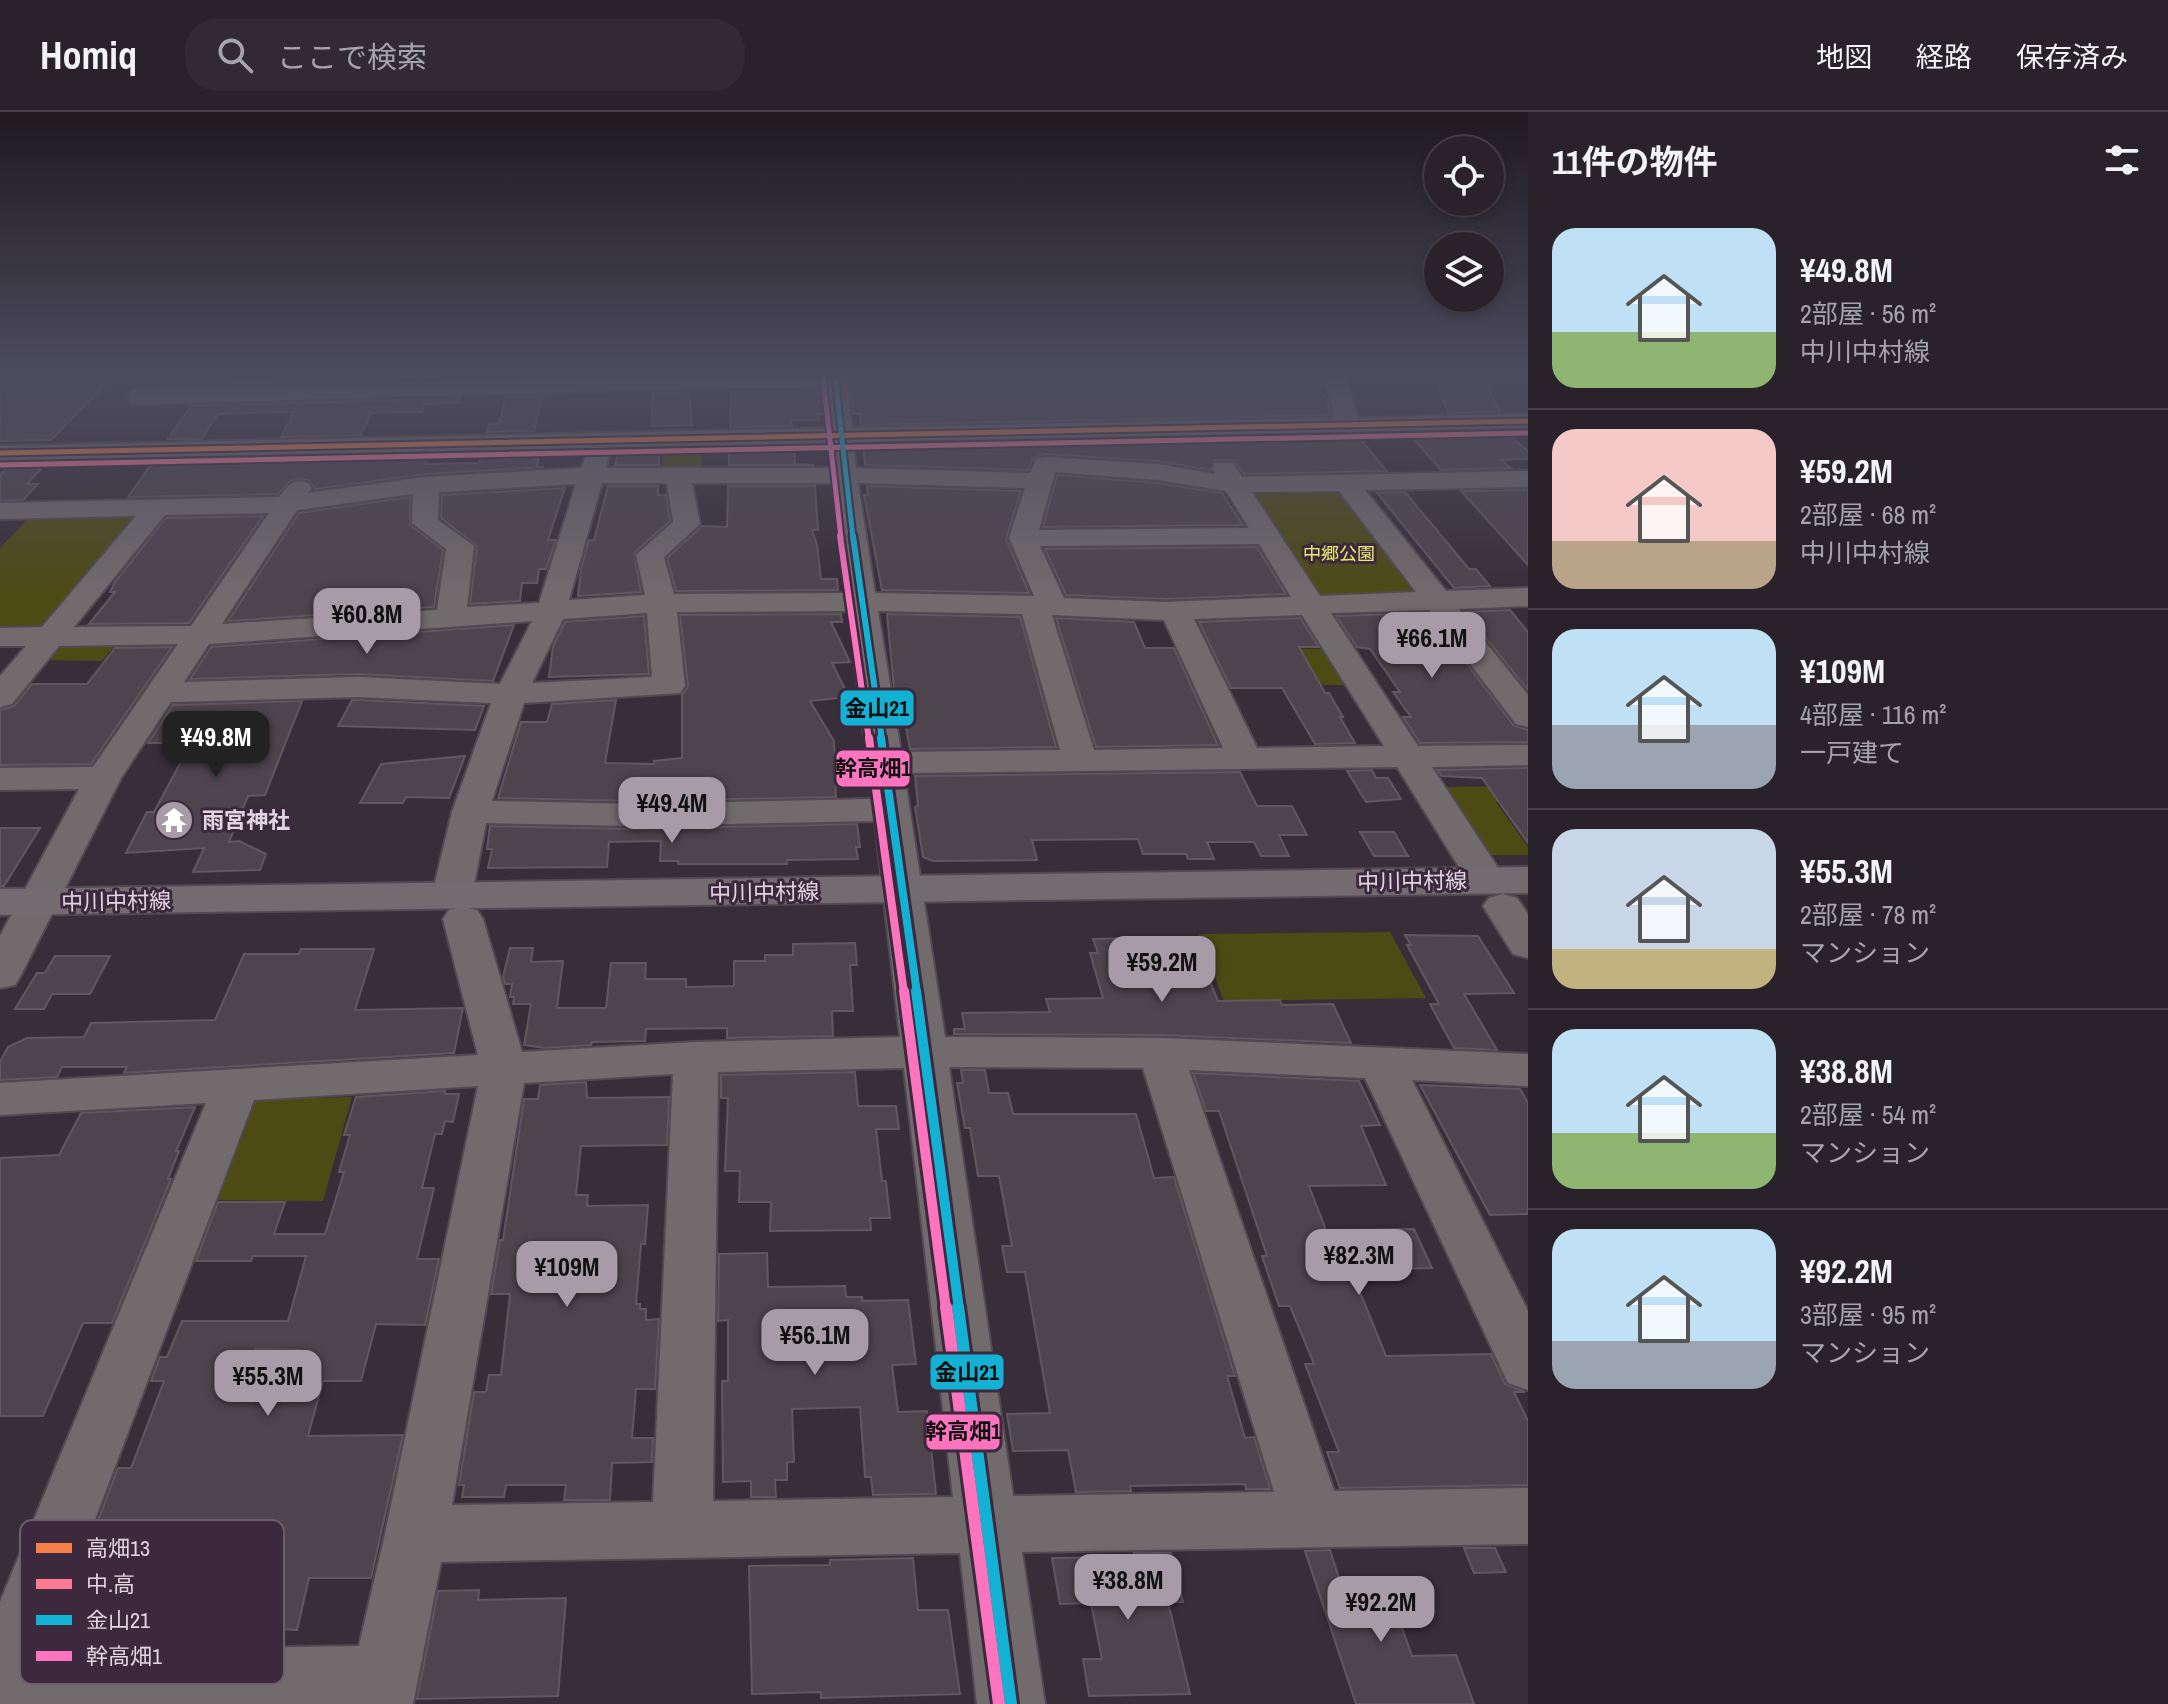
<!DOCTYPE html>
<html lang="ja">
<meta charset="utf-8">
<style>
:root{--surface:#2a222b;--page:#322a33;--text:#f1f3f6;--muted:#a5a4a9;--line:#463f47;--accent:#a69ba7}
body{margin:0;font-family:"Archivo Narrow","Noto Sans JP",sans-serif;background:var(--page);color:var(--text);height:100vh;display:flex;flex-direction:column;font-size:30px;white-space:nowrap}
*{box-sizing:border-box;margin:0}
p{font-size:26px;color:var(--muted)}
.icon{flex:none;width:44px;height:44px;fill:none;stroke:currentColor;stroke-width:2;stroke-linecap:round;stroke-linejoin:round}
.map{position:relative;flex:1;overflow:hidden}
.panel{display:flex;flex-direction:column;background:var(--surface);width:640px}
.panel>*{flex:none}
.buttons{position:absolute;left:1424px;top:24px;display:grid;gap:16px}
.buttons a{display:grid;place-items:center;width:80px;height:80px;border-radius:50%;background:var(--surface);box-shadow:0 4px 12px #0003,0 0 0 2px var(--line);font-size:40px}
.price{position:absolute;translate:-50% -68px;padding:0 18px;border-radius:16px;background:var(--accent);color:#111;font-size:26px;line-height:52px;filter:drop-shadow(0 2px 4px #0008)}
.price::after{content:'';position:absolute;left:50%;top:48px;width:24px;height:18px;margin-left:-12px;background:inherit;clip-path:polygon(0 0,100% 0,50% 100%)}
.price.current{background:#222;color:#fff}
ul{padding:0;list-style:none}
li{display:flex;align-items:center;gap:24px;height:200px;padding:0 24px}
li+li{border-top:2px solid var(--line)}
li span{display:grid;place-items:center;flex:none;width:224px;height:160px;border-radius:24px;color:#555}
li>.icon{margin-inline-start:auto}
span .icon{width:96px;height:96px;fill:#fffc;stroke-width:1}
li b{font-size:34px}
h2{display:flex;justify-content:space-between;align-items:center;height:96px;padding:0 24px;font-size:34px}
header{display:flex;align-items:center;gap:48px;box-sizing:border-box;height:112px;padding:0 40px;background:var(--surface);border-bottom:2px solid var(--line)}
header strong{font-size:38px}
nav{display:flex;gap:44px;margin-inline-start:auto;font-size:28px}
.search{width:560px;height:72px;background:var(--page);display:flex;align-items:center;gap:20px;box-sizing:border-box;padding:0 28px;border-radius:32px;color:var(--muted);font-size:30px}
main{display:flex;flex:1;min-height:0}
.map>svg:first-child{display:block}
.green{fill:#4d4b14}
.building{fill:#4e444d;stroke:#615760;stroke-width:2;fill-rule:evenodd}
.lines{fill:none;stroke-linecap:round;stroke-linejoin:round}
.minor-casing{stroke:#524a53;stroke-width:4}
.major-casing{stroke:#524a53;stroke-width:4}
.minor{fill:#726b6e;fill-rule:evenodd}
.major{fill:#746b70;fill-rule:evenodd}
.bus-1-casing{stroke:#3c293d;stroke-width:9}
.bus-2-casing{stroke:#3c293d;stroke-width:9}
.bus-3-far4-casing{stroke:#3c293d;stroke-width:9}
.bus-3-far3-casing{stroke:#3c293d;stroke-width:11}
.bus-3-far2-casing{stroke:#3c293d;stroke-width:14}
.bus-3-far1-casing{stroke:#3c293d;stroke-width:16}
.bus-3-casing{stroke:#3c293d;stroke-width:18}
.bus-4-far4-casing{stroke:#3c293d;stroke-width:9}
.bus-4-far3-casing{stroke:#3c293d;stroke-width:11}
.bus-4-far2-casing{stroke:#3c293d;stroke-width:14}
.bus-4-far1-casing{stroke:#3c293d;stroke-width:16}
.bus-4-casing{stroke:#3c293d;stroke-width:18}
.bus-1{stroke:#f78048;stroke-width:5}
.bus-2{stroke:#fe7a93;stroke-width:5}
.bus-3-far4{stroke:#13b2d5;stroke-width:5}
.bus-3-far3{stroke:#13b2d5;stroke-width:6}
.bus-3-far2{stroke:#13b2d5;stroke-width:8}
.bus-3-far1{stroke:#13b2d5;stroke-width:10}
.bus-3{stroke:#13b2d5;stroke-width:12}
.bus-4-far4{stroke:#fc73be;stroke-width:5}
.bus-4-far3{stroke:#fc73be;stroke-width:6}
.bus-4-far2{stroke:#fc73be;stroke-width:8}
.bus-4-far1{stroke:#fc73be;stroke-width:10}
.bus-4{stroke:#fc73be;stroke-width:12}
.labels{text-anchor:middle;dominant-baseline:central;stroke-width:6;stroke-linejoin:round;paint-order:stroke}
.far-park-label{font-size:18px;fill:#eaec6d;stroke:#3c293d}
.poi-label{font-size:22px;font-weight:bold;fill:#e2d5e2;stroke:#3c293d;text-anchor:start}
.street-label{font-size:22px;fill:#e2d5e2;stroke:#3c293d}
.key{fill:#3c293d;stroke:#6e5d6f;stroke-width:2}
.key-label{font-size:22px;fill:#e2d5e2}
.line-badge{stroke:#3c293d;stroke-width:3}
.pale-badge-label{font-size:22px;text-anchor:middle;font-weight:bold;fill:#111}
</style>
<header>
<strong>Homiq</strong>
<div class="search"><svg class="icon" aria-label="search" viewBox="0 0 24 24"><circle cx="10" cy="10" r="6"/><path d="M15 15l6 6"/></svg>ここで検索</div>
<nav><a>地図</a><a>経路</a><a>保存済み</a></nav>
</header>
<main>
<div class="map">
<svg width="1528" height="1592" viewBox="0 0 1528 1592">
<rect width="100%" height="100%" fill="#382e39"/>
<path class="green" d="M701,335L702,359H662L663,336Z
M1343,378L1420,480L1320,486L1250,380Z
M142,403L49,513L39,517H0V436L29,406Z
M119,529L102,549L41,548L55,532Z
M1263,537H1324L1347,573H1284Z
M1515,674L1526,689L1496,690L1528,735V743H1485L1440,675Z
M1390,820L1426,886L1224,889L1198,822Z
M352,985L323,1089L206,1088L244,996L255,987Z"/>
<path class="building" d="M25,264L96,266L90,273L106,272L51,328L0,329V274H13Z
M272,264H464L218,273L219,270L268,269Z
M849,264H1321L1323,272L1318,277L1327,287L1331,303L861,313L860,302H853Z
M1434,264H1483L1500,300L1448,301Z
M731,279L822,280L824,302H818V308H791L792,314L730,315Z
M689,280L692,313L652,314L653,281Z
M542,284L534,319L487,320L489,312H499L506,285Z
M460,286L459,291L424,292L422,300L371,301L361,323L281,325L294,300L218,302L201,327H168L191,294Z
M1510,319L1513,326L1528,339V347L1501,348L1511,356L1441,358L1408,321Z
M1357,323L1387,359L1244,362L1233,348H1215L1210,358L1158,349L1045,342L1033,346L1028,358L865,353L863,333Z
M794,335L795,352L814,353H729V336Z
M530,340L529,343H535L534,347H538L537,354L544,355L426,362L315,377L309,368L297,367L289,370L278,382L128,385L154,348L352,344L351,347L427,346L425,352L479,351L482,341Z
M618,341H659V353H615Z
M45,352L27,372H38L23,388H0V363L9,353Z
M1057,363L1158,371L1222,381L1243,413L1043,415Z
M608,374H658V383H666L670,409L634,441L641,480L578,484L581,457L589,428H594Z
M728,374H815L818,418H812L817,432L821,467H837L838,478L676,479L667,446L702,414L727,415Z
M867,374L1021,379L1006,427L1029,481L882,478L864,383H868Z
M565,376L548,428H556L546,457H539L537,471H522L520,489L470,492L477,434L441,406L442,383Z
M1528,378V453L1461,379Z
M1405,380L1469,457H1476L1490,474L1454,476L1377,381Z
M410,385V413L443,438L434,495L228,509L299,401Z
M263,404L189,511L89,512L115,480H110L115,470L166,406Z
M1257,435L1286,482L1166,487L1066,483L1045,437Z
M1510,498L1528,520V578L1465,500Z
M1428,501L1514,614L1528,618V630L1420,631L1403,605H1411L1393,580H1400L1370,537L1357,535L1336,504Z
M841,502L842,510H831L850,550L832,551L849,585L810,589L834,629L836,685L634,689L498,686L521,610H547L552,592L616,588L605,651L654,652V649L682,646V583L688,574L680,503Z
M887,502L1020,505L1056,635L910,637L902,593H897L895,587Z
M644,504L649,562L549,565L553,534L565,510Z
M1056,506L1134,510L1145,536H1174L1218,633L1096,635Z
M1300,506L1319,535H1299L1325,581H1329L1343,605H1340L1355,631L1315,632L1282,576H1231L1199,510Z
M514,513L493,569L358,562L190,567L211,535Z
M172,535L91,652L0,653V598L14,594L32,572H87L115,536Z
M352,588H358L484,594L475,618L338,614Z
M302,589L265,683L248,684L229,730L239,729L266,742L260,758L193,760L204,736L126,741L147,700H154L191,631H148L173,593Z
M465,644L449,686L406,685L403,691H360L381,652Z
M1528,656V731L1482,666L1442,664L1437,658Z
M1372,658L1376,666H1388L1401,687L1366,690L1347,659Z
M1240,660L1257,694H1292L1307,723H1279L1289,744H1261L1254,730H1207L1214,747H1188L1186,742H1143L1138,727L1032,728L1037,748L933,749L923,745L915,695L918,694L915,664Z
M857,712L860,735H856L858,747L787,748V752H678V749H660L661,729L609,730L607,755L488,756L492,737H487L490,714L634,717Z
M0,716H40L4,774H0Z
M1360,720H1394L1408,744H1374Z
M1405,823L1478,824L1514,881L1464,882L1497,938L1454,936L1430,892H1439L1407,833H1411Z
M1130,826L1132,834L1189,833L1197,855H1204L1218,889L1280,888L1282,893L1333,892L1351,931L1161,923L954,922V917H965L962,901L1050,900L1046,887L1103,886L1090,841H1098L1093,827Z
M855,831L857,853H850L853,899H832L833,924L727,926V916L646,917L645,929L592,930L591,933L545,936L524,933L531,892H513L514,885H510L512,872H505L503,865L510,836H533L531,850L563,849L557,896H606L611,851H646L645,867H686V875L734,874V849H765V843H793V832Z
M301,837H374L355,898L463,896L454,941L124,961L127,955H62L57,965L0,968V950L8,935L27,926L84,925L91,911L215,908L244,842H299Z
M55,844H110L90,882H52L44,897H15L37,861H45Z
M961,958H985L989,981H1008L1013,1002H1136L1154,1066L1174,1065L1235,1264H1227L1245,1326L1254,1325L1270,1377H1246L1245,1372L1130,1374L1131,1379L1076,1380L1068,1338L1013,1339L1007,1302L1050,1301L1025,1160H1007L1002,1134H1012L999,1064H978L970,1016H965L957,971H963Z
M855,960L858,994H896L899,1017H876L882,1069H886L890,1106H870L871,1118L770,1119L771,1090H739L740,1059H725L728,986H721V963Z
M1193,961L1359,969L1380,1013L1361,1014L1386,1073L1309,1074L1326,1118L1414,1117L1432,1156L1351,1158L1386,1244L1491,1242L1505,1272L1525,1280H1514L1528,1309V1373L1340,1376L1327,1340H1339L1305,1252H1314L1290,1194H1279L1262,1144H1267L1219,999H1206Z
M586,970L587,986L669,985L667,1033L581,1034L576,1083H588L587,1094L648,1093L645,1132H641L636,1192H640V1197H646V1208L659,1207L655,1277H636L632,1326H653L652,1350L612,1351L610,1388H564L566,1373H506L504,1385H462L464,1373H459L474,1280H486L489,1263H501L510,1182H491L500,1128H503L524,987H538L540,973Z
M1420,973L1520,977L1528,991V1102L1490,1103Z
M445,979V982H459L453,1010L445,1009L442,1022H435L422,1076H434L417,1147H439L425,1213L376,1212L361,1269H323L308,1324L403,1323L371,1466H309L297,1518L277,1517L273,1532L50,1535L118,1356H131L164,1269H151L160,1245H167L182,1209H288L306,1144H253L251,1149H196L218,1090H285L274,1122H325L344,1060H339L350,1023H344L356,985ZM255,1237L301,1238L288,1280H240Z
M195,995L176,1039H179L168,1067H171L112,1211H83L43,1304H0V1046L59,1043L81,1001Z
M767,1141L768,1175L845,1174L846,1185H862V1189L908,1188L916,1252L892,1253L898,1300L927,1299L936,1382L873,1383L871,1365H865L860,1295L792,1297L794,1350H787V1368H775L776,1385H751V1369L723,1370L722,1269H728V1208L718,1209L719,1142Z
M1464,1436H1495L1506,1460L1474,1461Z
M1330,1438L1339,1466L1384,1465L1412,1544L1456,1543L1474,1592H1356L1305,1439Z
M1134,1441H1171L1183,1490H1168L1190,1582L1089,1584L1083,1547H1102L1091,1491L1060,1492L1052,1446L1135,1445Z
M913,1446L918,1498H948L960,1582L821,1586V1580L752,1582L749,1454L830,1453V1448Z
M479,1478L478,1488L566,1486L558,1584L417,1587L438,1479Z"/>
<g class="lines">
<defs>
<path id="minor" d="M652,264H846L852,316L1335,306L1324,264H1346L1358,306L1528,302V316L853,330L856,356L1030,361L1036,347L1045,345L1158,352L1215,362L1212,356L1215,351H1233L1242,365L1528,359V375L1365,378L1446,479L1528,476V494L1459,497L1528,583V615L1516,612L1429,498L1331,501L1418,634L1528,633V653L1432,655L1506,768L1500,776L1486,780L1472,776L1397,655L904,661L945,925L1161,926L1528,942V974L1412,968L1528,1199V1278L1508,1271L1365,966L1189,958L1334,1379L1528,1376V1432L1022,1440L1045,1592H977L960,1441L441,1450L413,1592H0V1490L206,991L0,1003V971L478,943L443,807L449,798L463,795L477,798L483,807L522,940L696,930L900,925L875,709L634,714L486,711L472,783L466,791L452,795L438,791L432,783L452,700L491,591L358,585L171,590L121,666L21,863L15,873L0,876V824L79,677L0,678V656L93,655L178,532L59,534L12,592L0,595V564L26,534H0V516L42,515L136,404L0,407V391L279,385C289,374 291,366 308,371L312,376L308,381L426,365L581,356L589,336L0,348V334L828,316L825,277L721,276L139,292L131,290L128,285L131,280L139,278ZM829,331L831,356H606L610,340L607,335ZM1055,360L1158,368L1226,379L1249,416L1039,418ZM602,371H667L673,410L636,443L645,483L569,488ZM692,371H832L846,481L674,482L664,445L700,412ZM858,371L1025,376L1009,426L1034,484L875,481ZM576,372L539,491L467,495L474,434L438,408L439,380ZM1339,379L1416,480L1320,484L1252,380ZM413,382L412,411L446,437L437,498L222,512L297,398ZM269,401L191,514L74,515L165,403ZM1259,432L1291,485L1166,490L1064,486L1040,434ZM848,499L872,687L634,692L492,689L524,591L680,581L685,574L677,500ZM878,499L1022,502L1060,638L901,640ZM647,501L652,565L532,571L563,507ZM1052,503L1164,508L1223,636L1094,638ZM1302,503L1384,634L1257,636L1194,507ZM532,509L500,572L358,565L184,570L209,532ZM949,955L1143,956L1274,1380L1013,1384ZM904,956L953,1385L713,1389L718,960ZM673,962L653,1390L452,1393L524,971ZM478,974L385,1422L359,1534L45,1539L254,988Z
M1503,782L1517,786L1528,802V846L1513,842L1483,794L1489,786Z"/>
<path id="major" d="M1528,755V781L0,803V777Z"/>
</defs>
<use href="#minor" class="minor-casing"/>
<use href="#major" class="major-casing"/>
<use href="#minor" class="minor"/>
<use href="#major" class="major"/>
<defs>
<path id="bus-1" d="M0,341L1528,309"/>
<path id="bus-2" d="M0,353L1528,321"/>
<path id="bus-3-far4" d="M835,264L853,426"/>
<path id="bus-3-far3" d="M853,424L882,628"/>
<path id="bus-3-far2" d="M881,626L917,881"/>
<path id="bus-3-far1" d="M916,879L959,1197"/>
<path id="bus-3" d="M958,1195L1011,1592"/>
<path id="bus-4-far4" d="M823,265L841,426"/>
<path id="bus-4-far3" d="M840,424L869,628"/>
<path id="bus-4-far2" d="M869,626L904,881"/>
<path id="bus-4-far1" d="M904,879L946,1197"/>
<path id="bus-4" d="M946,1195L999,1592"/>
</defs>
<use href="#bus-1" class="bus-1-casing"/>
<use href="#bus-2" class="bus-2-casing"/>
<use href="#bus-3-far4" class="bus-3-far4-casing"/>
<use href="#bus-3-far3" class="bus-3-far3-casing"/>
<use href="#bus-3-far2" class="bus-3-far2-casing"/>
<use href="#bus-3-far1" class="bus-3-far1-casing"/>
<use href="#bus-3" class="bus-3-casing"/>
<use href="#bus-4-far4" class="bus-4-far4-casing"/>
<use href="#bus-4-far3" class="bus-4-far3-casing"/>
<use href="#bus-4-far2" class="bus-4-far2-casing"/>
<use href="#bus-4-far1" class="bus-4-far1-casing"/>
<use href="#bus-4" class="bus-4-casing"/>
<use href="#bus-1" class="bus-1"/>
<use href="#bus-2" class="bus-2"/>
<use href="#bus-3-far4" class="bus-3-far4"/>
<use href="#bus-3-far3" class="bus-3-far3"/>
<use href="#bus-3-far2" class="bus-3-far2"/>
<use href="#bus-3-far1" class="bus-3-far1"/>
<use href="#bus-3" class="bus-3"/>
<use href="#bus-4-far4" class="bus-4-far4"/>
<use href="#bus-4-far3" class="bus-4-far3"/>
<use href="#bus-4-far2" class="bus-4-far2"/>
<use href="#bus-4-far1" class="bus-4-far1"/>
<use href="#bus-4" class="bus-4"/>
</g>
<linearGradient id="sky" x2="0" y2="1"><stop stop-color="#1f191f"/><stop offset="0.54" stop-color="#4d4c5f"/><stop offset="1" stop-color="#4d4c5f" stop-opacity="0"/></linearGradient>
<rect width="1528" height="487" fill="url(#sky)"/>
<defs>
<symbol id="temple-disc" viewBox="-11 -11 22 22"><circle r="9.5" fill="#a69ba7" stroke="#3c293d"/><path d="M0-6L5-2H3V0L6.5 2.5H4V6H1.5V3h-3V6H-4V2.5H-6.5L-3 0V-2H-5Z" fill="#fff"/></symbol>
</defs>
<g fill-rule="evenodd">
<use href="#temple-disc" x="152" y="686" width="44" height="44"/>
</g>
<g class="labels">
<g class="far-park-label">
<text x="1339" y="441">中郷公園</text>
</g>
<g class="poi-label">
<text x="202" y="708">雨宮神社</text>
</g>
<g class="street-label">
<text transform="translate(1412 769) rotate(-1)">中川中村線</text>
<text transform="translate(764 780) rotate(-1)">中川中村線</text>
<text transform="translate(116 789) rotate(-1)">中川中村線</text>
</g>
</g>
<rect x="20" y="1408" width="264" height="164" rx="12" class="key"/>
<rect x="36" y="1431" width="36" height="10" fill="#f78048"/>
<rect x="36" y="1467" width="36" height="10" fill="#fe7a93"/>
<rect x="36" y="1503" width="36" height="10" fill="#13b2d5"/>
<rect x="36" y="1539" width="36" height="10" fill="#fc73be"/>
<g class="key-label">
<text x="86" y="1444">高畑13</text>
<text x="86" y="1480">中.高</text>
<text x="86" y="1516">金山21</text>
<text x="86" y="1552">幹高畑1</text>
</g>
<g class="line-badge">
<rect x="839" y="577" width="76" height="38" rx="8" fill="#13b2d5"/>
<rect x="835" y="637" width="76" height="39" rx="8" fill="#fc73be"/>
<rect x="929" y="1241" width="76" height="38" rx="8" fill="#13b2d5"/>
<rect x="925" y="1301" width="76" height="38" rx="8" fill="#fc73be"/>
</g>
<g class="pale-badge-label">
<text x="877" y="604">金山21</text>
<text x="873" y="664">幹高畑1</text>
<text x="967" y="1268">金山21</text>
<text x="963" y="1327">幹高畑1</text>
</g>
</svg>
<div class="buttons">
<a><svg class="icon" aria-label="locate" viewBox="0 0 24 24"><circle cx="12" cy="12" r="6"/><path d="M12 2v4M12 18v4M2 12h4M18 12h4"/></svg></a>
<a><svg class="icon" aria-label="layers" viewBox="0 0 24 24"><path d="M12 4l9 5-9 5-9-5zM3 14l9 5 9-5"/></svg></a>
</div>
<b class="price" style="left:367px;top:544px">¥60.8M</b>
<b class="price" style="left:1432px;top:568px">¥66.1M</b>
<b class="price current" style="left:216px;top:667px">¥49.8M</b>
<b class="price" style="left:672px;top:733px">¥49.4M</b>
<b class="price" style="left:1162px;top:892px">¥59.2M</b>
<b class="price" style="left:1359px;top:1185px">¥82.3M</b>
<b class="price" style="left:567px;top:1197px">¥109M</b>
<b class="price" style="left:815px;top:1265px">¥56.1M</b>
<b class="price" style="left:268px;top:1306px">¥55.3M</b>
<b class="price" style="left:1128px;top:1510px">¥38.8M</b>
<b class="price" style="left:1381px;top:1532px">¥92.2M</b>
</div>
<section class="panel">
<h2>11件の物件<svg class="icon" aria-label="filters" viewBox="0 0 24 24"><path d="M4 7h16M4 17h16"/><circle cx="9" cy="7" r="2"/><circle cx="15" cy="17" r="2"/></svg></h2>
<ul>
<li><span style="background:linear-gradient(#bfe0f5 65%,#8fb573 0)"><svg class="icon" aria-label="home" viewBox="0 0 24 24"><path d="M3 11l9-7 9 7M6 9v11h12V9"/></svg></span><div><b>¥49.8M</b><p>2部屋 · 56 m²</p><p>中川中村線</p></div></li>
<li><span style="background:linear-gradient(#f6c9c9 70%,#b9a48a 0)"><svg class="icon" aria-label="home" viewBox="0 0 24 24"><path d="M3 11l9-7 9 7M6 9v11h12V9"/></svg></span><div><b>¥59.2M</b><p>2部屋 · 68 m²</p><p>中川中村線</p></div></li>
<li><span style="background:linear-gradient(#bfe0f5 60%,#9aa5b1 0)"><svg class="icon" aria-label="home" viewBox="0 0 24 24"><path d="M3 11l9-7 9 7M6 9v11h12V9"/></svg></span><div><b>¥109M</b><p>4部屋 · 116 m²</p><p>一戸建て</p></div></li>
<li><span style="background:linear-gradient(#c9d6e8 75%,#c2b280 0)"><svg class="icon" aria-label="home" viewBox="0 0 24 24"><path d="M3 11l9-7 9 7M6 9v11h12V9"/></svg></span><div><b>¥55.3M</b><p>2部屋 · 78 m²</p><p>マンション</p></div></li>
<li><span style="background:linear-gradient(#bfe0f5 65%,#8fb573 0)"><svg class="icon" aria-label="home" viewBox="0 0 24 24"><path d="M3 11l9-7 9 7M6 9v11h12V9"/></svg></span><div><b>¥38.8M</b><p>2部屋 · 54 m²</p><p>マンション</p></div></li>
<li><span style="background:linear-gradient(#bfe0f5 70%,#9aa5b1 0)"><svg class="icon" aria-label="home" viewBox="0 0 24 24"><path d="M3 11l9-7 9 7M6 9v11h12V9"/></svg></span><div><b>¥92.2M</b><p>3部屋 · 95 m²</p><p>マンション</p></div></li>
</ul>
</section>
</main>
